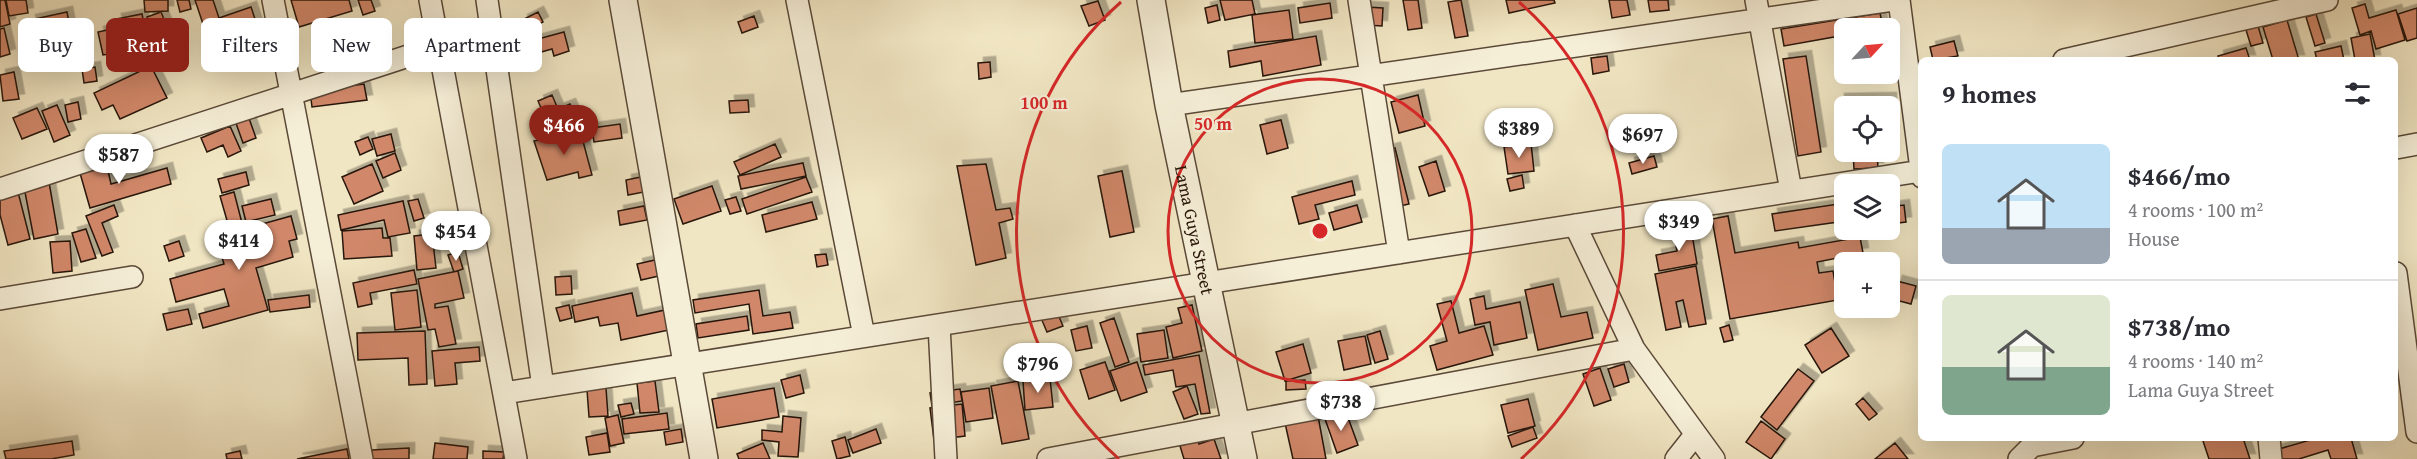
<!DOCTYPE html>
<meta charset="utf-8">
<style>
:root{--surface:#fff;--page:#f2f2f3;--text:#2b2b33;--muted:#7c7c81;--line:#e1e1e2;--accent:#8f2418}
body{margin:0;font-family:"Gentium Book Plus",serif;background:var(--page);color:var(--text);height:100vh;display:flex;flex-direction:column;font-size:22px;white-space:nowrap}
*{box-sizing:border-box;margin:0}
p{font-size:20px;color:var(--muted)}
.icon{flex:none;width:33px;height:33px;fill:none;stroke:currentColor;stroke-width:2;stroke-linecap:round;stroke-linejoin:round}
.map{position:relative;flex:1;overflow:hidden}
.sheet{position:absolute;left:1918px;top:57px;width:480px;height:384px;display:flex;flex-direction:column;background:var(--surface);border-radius:9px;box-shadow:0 6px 24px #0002}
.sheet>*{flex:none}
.top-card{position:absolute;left:18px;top:18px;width:570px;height:54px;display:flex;gap:12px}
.needle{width:39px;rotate:64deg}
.buttons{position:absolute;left:1834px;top:18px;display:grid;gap:12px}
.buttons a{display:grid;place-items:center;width:66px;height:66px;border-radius:9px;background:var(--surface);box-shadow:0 6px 24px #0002;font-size:30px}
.price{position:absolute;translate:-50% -51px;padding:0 14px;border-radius:21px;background:#fff;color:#222;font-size:20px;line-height:39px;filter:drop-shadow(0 2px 3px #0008)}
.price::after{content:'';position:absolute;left:50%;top:36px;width:18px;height:14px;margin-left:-9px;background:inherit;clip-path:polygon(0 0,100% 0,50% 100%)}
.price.current{background:var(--accent);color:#fff}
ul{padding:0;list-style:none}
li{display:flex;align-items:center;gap:18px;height:150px;padding:0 24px}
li+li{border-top:2px solid var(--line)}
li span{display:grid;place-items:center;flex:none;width:168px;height:120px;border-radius:9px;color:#555}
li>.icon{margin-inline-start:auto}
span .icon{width:72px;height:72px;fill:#fffc;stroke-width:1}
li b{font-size:26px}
h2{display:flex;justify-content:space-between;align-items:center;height:72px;padding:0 24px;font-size:26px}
.chip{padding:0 21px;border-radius:9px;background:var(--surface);box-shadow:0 6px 24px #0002;font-size:21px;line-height:54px}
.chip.current{background:var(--accent);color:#fff}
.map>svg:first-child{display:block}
.building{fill:#d1886b;stroke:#271509;stroke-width:1.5;filter:url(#shadow)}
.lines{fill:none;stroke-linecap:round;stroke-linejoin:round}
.minor-casing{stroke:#5a4938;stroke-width:24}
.tertiary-casing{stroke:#5a4938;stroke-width:30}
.minor{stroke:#f6efd8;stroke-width:21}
.tertiary{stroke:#f6efd8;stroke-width:27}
.ring{fill:none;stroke:#d62828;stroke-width:3}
.labels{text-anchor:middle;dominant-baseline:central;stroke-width:4.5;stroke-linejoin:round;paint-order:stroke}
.street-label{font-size:18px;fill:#271509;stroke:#f6efd8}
.centre{fill:#d62828;stroke:#f6efd8;stroke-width:3}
.ring-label{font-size:18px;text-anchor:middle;font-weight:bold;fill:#d62828;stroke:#f6efd8;stroke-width:4.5;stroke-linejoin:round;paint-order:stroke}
</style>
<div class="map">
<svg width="2417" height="459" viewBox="0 0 2417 459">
<defs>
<filter id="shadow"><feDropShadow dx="5.5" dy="-5.5" stdDeviation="0" flood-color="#0004"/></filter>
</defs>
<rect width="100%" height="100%" fill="#f1e6c3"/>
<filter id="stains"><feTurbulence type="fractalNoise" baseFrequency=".00333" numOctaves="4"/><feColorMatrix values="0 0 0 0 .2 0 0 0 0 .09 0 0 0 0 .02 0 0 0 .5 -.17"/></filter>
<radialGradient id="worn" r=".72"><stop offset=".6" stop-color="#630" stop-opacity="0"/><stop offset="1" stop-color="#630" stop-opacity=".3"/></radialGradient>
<path class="building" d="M0,0H5L10,24L0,27Z
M6,0H26L28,13L9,16Z
M144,0H168V11L145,12Z
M177,0H189L191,9L180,12Z
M195,0H213L219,18L251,7L258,28L210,45Z
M291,0H349L352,11L299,27Z
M358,0H371L375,11L363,15Z
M1220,0H1252L1255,14L1225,20Z
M1403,0H1418L1422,28L1408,30Z
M1461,0L1468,36L1455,38L1448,2Z
M1506,0H1554L1555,3L1509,13Z
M1609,0H1627L1630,15L1612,18Z
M1648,0H1668L1669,10L1650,12Z
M1098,1L1105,20L1089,26L1081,6Z
M1330,3L1332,18L1300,23L1298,8Z
M2365,4L2369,18L2396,10L2405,40L2376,49L2371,31L2360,35L2352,8Z
M1217,5L1220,20L1208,23L1205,8Z
M1366,7L1383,8L1382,26L1366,25Z
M2417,8V38L2407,41L2398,14Z
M1289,10L1293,39L1255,43L1252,15Z
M67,12L70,28L58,31L63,51L38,56L30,20Z
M161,12L166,24L152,29L147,17Z
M538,12L543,22L528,30L522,20Z
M1880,13L1883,28H1845V35L1784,46L1781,29Z
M142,14L144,24L118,29L116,19Z
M2316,14L2325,43L2315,46L2306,17Z
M754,16L758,27L742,33L738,22Z
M2287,20L2299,60H2273L2263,27Z
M2258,26L2263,43L2251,46L2246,30Z
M4,28L10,54L0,57V29Z
M112,29L116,53L103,55L98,32Z
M564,32L569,51L554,56L552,49L527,56L523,43Z
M82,33L84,48L64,51L61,37Z
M2370,34L2375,60H2355L2351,38Z
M1316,36L1321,65L1263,76L1261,61L1230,67L1228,51Z
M1954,41L1958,56L1933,60L1930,47Z
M2341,46L2344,60H2317L2315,52Z
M2246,48L2250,60H2219L2218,56Z
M1607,56L1609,71L1593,74L1591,58Z
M1806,56L1821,152L1798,156L1783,59Z
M990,62L991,77L979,79L978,63Z
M151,66L167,98L120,119L113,105L102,110L94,93Z
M95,67L97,81L84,83L82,69Z
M14,72L19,99L3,101L0,75Z
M364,84L367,100L312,107L310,91Z
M552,95L558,109L570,104L574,113L548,124L538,101Z
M1418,95L1425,126L1399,133L1391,102Z
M1891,98V122L1890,106H1845V145H1841L1839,99Z
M748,100L749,112L730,113L729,101Z
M78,102L81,119L68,122L65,105Z
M57,105L70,135L54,142L42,111Z
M245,107L256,138L243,143L232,112Z
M37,108L47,129L22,139L13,118Z
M1281,120L1288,148L1267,154L1260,125Z
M620,124L622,138L594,142L592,128Z
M230,126L241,151L228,157L223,145L207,152L201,138Z
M580,130L592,175L579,178L578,172L547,180L534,141Z
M391,134L395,151L377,156L372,139Z
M368,137L373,149L360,155L355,142Z
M1531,143L1534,171L1508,174L1504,147Z
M775,144L781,157L740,175L734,162Z
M1395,148L1409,204L1396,207L1382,151Z
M1853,152H1877L1878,168L1854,169Z
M395,153L401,170L383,178L376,161Z
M1654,156L1657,167L1632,174L1629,163Z
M1436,161L1445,191L1429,196L1419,167Z
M803,163L806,176L741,189L738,176Z
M372,164L383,191L354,204L342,177Z
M986,164L996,210L1010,208L1013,219L999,223L1006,258L976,265L957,166Z
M107,166L111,184L167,168L171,184L90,208L80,173Z
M1122,171L1134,232L1110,237L1098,176Z
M246,172L249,185L222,193L218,179Z
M1522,175L1524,188L1510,191L1507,179Z
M641,177L644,192L628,195L626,180Z
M806,177L812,192L747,214L742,199Z
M1352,181L1355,195L1315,205L1319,219L1299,224L1292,197Z
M49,182L58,234L34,239L24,187Z
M712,186L721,211L683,224L674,199Z
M18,192L30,239L8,245L0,215V197Z
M234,192L243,227L230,231L220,196Z
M736,197L741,211L730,214L725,200Z
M271,199L275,215L246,222L242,206Z
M418,199L424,218L414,221L408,201Z
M403,201L410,233L388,237L384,220L341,230L338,215Z
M812,202L817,219L766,232L762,215Z
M1845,203V221L1775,231L1772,214Z
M114,205L118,216L102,223L113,252L102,256L86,216Z
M1357,205L1362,222L1334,230L1329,213Z
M1904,205L1906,222L1890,224V207Z
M644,206L647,220L620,225L618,211Z
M291,216L297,239L289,241L293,257L256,268L268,310L203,328L199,314L229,306L224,289L176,302L170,279L224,264L216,237Z
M1728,216L1735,253L1798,242L1799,248L1860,237L1863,253L1817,262L1819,273L1833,271L1838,300L1730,319L1712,219Z
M382,228L383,238H390L392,256L344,259L342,231Z
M1691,228L1697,264L1659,271L1656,255L1677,251L1673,231Z
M86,229L96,258L81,262L72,233Z
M432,234L436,268L417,270L414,236Z
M70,241L72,271L53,273L50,242Z
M179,241L184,256L169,261L164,246Z
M458,252L463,269L454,272L448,255Z
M826,254L828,265L817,267L815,255Z
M655,260L659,276L641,280L637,264Z
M1696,266L1706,324L1689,327L1683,300L1676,302L1681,327L1666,330L1655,274Z
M414,270L417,284L370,293L372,304L358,307L353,283Z
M458,271L464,298L435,304V308L448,306L456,344L439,347L435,329L428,330L418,279Z
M571,276L572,294L556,295L555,277Z
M1897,281L1916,286L1911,304L1892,299Z
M1553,284L1561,317L1587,312L1593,338L1538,350L1525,290Z
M417,290L421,327L395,330L391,293Z
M759,290L763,316L790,312L793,328L753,334L749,304L695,313L693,300Z
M632,293L637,316L665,310L669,330L621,340L618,323L600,326L598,317L575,322L572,306Z
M309,295L310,307L270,312L268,300Z
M1484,296L1486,309L1520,302L1527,338L1494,345L1490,322L1475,325L1470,299Z
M1451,301L1459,333L1484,326L1493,355L1437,370L1430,346L1447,341L1437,304Z
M569,305L572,318L560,321L556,308Z
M1192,305L1202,351L1173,358L1166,327L1182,323L1178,308Z
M188,309L192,324L167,330L163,314Z
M1057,312L1063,326L1047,332L1041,318Z
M747,316L749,330L698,338L696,324Z
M1114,318L1129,362L1115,367L1100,323Z
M1729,325L1733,340L1724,342L1720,328Z
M1087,326L1092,348L1076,351L1071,330Z
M1831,328L1849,356L1822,373L1805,345Z
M1164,330L1168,358L1141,362L1137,334Z
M425,331L427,384L409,385L408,358L358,360L357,333Z
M1380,331L1388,359L1375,363L1367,335Z
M1365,336L1371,364L1344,370L1338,341Z
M1303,344L1311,373L1285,381L1276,352Z
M479,347L480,361L455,363L457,384L435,386L432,351Z
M1199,355L1210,413L1201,414L1195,384L1176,387L1173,370L1145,375L1143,365Z
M1105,362L1115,390L1089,399L1080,370Z
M1137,362L1147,392L1121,401L1110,371Z
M1624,364L1629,382L1614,387L1608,369Z
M1600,368L1611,400L1594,406L1583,374Z
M1798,369L1814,381L1777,430L1761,417Z
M800,375L804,393L786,398L781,380Z
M1050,378L1053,407L1025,410L1023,381Z
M1305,380L1306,389L1286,390V381Z
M655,381L659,412L640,413L637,383Z
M1018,381L1029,439L1002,444L991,386Z
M1187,386L1198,414L1184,419L1173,392Z
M606,388L608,416L589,417L587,390Z
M774,388L779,417L717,428L712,399Z
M989,388L993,418L966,422L961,392Z
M960,389L962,401L932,406L930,393Z
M1863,398L1877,414L1869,420L1856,404Z
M1528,399L1535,426L1508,433L1501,405Z
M631,403L634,414L621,417L618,405Z
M962,404L965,436L934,440L930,408Z
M1346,412L1358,445L1337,453L1325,419Z
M667,413L669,429L624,434L622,419Z
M618,415L624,443L610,446L605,418Z
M783,416L801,418L798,457L778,456L779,442L762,440V430L782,432Z
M1318,416L1326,459H1293L1285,423Z
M1761,421L1785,439L1771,459L1746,442Z
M1533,427L1537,438L1512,447L1508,436Z
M681,429L683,442L666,445L664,432Z
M876,429L881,443L853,453L848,440Z
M607,433L610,452L589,455L586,437Z
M845,437L850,456L837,459L832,441Z
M2202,438H2243L2250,459H2209Z
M2317,438H2351L2357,459H2331L2328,450L2299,459H2274L2272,451Z
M1214,439L1221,459H1184L1180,446L1198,440L1199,444Z
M72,441L74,455L51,459H6L4,451Z
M435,443L468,447L467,459H433Z
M763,443L770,459H739L737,454Z
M1895,443L1908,459H1875Z
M409,448V459H372V450Z
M347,449L349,459H297Z
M240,451L242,459H227L226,454Z
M483,451L504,452L503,459H483Z"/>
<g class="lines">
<defs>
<path id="minor" d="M273,0L362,459
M430,0L516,459
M487,0L543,387
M797,0L864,336
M1359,0L1399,253
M1756,0L1791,191
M1899,0L1922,177
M2064,60L2327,0
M1169,105L1893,0
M2396,148L2417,144
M0,189L439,46
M1575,225L1634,349L1714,459
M2396,273L2417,432
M0,299L132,277
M939,325L946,459
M504,393L1921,171
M2269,438L2271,459
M1048,459L1634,349
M1676,459L1695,435
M2019,459L2032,446L2073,438"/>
<g id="tertiary">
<path d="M623,0L704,459"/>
<path id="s1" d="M1151,0L1169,105L1243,459"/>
</g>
</defs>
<use href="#minor" class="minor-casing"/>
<use href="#tertiary" class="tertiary-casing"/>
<use href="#minor" class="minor"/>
<use href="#tertiary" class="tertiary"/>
</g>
<g class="ring">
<circle cx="1320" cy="231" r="152"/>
<path d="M1119 459A304 304 0 0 1 1121 2M1519 2A304 304 0 0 1 1521 459"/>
</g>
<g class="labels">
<g class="street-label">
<text stroke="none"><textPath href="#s1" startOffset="234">Lama Guya Street</textPath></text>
</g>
</g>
<circle cx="1320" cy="231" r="9" class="centre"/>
<g class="ring-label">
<text x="1044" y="109">100 m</text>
<text x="1213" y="130">50 m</text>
</g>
<rect width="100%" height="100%" filter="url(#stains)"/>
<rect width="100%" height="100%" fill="url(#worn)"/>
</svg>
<div class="buttons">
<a><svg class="needle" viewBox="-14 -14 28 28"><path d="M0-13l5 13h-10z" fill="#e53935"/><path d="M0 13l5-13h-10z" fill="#7c7c81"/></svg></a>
<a><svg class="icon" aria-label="locate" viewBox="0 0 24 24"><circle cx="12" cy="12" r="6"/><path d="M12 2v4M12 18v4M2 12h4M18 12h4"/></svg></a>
<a><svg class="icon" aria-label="layers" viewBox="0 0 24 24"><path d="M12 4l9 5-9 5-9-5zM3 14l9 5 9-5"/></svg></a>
<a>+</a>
</div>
<b class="price current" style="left:564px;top:156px">$466</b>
<b class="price" style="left:1519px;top:159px">$389</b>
<b class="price" style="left:1643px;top:165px">$697</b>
<b class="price" style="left:119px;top:185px">$587</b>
<b class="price" style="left:1679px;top:252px">$349</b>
<b class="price" style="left:456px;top:262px">$454</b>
<b class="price" style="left:239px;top:271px">$414</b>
<b class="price" style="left:1038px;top:394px">$796</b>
<b class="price" style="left:1341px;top:432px">$738</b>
<div class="top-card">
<a class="chip">Buy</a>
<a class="chip current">Rent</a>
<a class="chip">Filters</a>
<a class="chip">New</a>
<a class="chip">Apartment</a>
</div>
<section class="sheet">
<h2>9 homes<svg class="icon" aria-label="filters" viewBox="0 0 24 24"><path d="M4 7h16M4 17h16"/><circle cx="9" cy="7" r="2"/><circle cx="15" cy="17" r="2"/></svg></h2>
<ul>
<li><span style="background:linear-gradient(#bfe0f5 70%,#9aa5b1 0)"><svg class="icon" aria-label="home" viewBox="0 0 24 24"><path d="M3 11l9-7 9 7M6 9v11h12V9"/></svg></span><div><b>$466/mo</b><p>4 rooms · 100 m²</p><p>House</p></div></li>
<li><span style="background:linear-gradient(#dfe7d0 60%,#7fa58c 0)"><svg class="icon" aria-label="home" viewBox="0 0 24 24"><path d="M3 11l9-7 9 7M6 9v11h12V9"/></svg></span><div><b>$738/mo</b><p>4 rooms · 140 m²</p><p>Lama Guya Street</p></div></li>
</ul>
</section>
</div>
